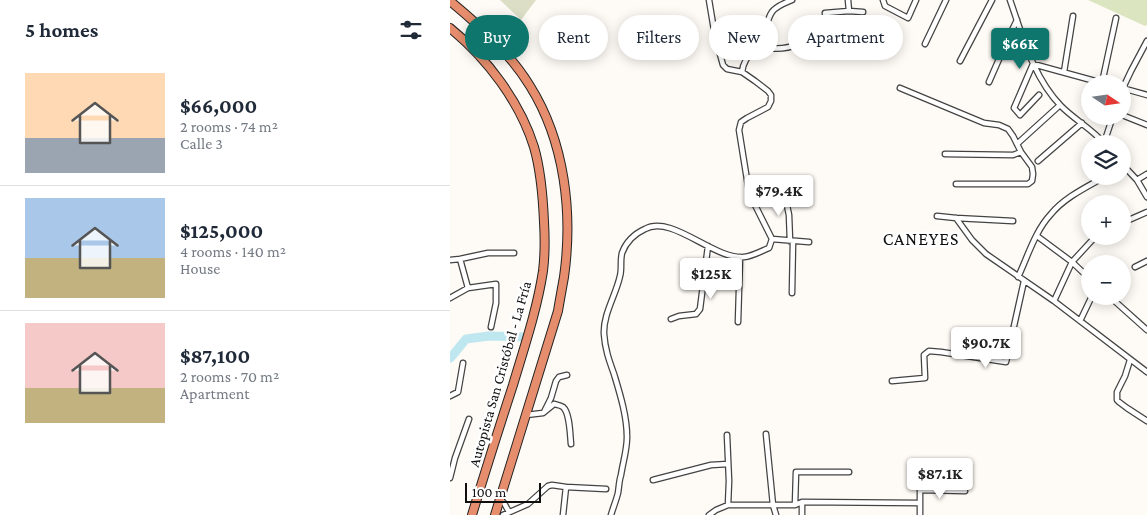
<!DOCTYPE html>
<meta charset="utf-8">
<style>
:root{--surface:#fff;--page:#f6f6f7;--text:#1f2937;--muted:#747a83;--line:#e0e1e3;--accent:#0f766e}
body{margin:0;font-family:"Crimson Pro",serif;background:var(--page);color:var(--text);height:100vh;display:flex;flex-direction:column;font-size:19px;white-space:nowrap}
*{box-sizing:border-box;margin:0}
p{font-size:16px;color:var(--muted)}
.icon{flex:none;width:28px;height:28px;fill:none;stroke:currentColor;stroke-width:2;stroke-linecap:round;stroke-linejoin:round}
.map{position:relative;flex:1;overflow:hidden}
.details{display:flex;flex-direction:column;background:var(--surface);width:450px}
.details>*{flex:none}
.banner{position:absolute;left:15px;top:15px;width:475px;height:45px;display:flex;gap:10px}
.needle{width:32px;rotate:103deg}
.buttons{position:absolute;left:631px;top:75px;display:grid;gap:10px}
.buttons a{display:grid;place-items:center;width:50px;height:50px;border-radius:50%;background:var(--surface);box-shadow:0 2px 12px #0003;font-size:25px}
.scale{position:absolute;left:15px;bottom:12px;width:76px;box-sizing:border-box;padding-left:5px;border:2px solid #101010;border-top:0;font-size:14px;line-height:18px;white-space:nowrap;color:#101010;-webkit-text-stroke:4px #fff;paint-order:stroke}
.price{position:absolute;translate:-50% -42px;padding:0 11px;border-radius:5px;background:#fff;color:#222;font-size:16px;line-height:32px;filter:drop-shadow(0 1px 2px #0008)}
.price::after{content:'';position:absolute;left:50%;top:30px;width:15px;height:11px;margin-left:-8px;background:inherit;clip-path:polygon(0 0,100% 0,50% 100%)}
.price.on{background:var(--accent);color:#fff}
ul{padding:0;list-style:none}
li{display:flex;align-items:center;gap:15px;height:125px;padding:0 25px}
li+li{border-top:1px solid var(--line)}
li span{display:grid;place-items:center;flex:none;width:140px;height:100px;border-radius:0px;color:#555}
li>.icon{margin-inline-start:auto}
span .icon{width:60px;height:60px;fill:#fffc;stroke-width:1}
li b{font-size:21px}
h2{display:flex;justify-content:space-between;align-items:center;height:60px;padding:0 25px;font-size:21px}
.tag{padding:0 18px;border-radius:22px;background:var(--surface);box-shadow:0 2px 12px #0003;font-size:18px;line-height:45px}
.tag.on{background:var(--accent);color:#fff}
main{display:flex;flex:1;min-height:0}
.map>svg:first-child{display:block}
.green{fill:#dbe6c1}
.cemetery{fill:#dcdfc6}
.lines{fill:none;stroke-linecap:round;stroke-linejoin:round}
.river{stroke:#bee7f0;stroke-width:9}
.street-casing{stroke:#434343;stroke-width:7}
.highway-casing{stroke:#212121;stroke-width:10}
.street{stroke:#fff;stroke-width:4.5}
.highway{stroke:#e58d6c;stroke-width:8}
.labels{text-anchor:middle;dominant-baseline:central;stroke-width:5;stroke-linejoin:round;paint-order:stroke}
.street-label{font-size:15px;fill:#101010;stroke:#fff}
.quarter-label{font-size:18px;letter-spacing:1px;fill:#101010;stroke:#fff}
</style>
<main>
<section class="details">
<h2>5 homes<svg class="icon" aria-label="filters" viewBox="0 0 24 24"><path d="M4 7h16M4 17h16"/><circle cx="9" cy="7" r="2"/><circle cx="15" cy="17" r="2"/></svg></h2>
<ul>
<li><span style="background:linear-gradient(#ffd9b3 65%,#9aa5b1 0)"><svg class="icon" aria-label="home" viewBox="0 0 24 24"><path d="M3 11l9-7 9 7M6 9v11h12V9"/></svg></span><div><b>$66,000</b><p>2 rooms · 74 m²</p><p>Calle 3</p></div></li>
<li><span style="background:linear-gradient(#a9c7e8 60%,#c2b280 0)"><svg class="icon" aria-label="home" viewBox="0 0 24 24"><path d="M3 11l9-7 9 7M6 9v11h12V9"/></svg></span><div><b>$125,000</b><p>4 rooms · 140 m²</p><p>House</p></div></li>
<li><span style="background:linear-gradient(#f6c9c9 65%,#c2b280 0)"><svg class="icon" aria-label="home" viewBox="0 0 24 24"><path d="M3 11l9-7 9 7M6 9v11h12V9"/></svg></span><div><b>$87,100</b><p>2 rooms · 70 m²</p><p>Apartment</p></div></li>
</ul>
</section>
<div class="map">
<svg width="697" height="515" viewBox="0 0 697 515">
<rect width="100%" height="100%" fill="#fefaf5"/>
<path class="green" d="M638,0H697V25L695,26Z"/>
<path class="cemetery" d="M50,0H86L71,20Z"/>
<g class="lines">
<path class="river" d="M0,358L3,355L16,339L39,336L73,337"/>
<defs>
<path id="street" d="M398,0L399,11
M433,0L435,6L458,18L466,0
M560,0C573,37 583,77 611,106C625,120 642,129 655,144
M309,43C312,45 316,47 320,48C339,51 362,40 377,30L375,13L399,11L413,12
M475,44L496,0
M510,61L542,0
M292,72C294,55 307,50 313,35C316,29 318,17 322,12C326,6 335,3 342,0
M614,72L623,16
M539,82L560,34L567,20
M652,83L666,18
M450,88L534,123L549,125L558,129L563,136L571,152L582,167L583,174L582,181L578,184H506
M672,88L697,95
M672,90L681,71L697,41
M589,95L570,115L564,108L583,64L656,84
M672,115L697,125
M654,143L663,116
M567,144L610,105
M495,154L563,155L571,152
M588,161L632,123
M672,164L687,180L697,197
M687,180L697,174
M334,191L339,215L340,241
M487,216L506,218L563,221
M506,218L522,240L536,254L604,301L697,372
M672,223L697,212
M587,236L622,262L640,279
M322,239L359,242
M10,259L18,288
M0,260L10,259L38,253H64
M685,267L697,261
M568,277C578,256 585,231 601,214C615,197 637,187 656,176
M342,293L343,241
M659,296L697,330
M0,298L18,288L46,284V303L41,327
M604,301L622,262L646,236
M221,319L229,316L246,314L250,309L258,246
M630,321L642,296
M288,322L290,257
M680,360L675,376L667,392V400L669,402L677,408L697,421
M442,381L475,378L474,355L479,351L491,352L556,362L574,281
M0,396L8,392L13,363
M94,412L101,398L106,381L109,377L117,375
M76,415L93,413L104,404C108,405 110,405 113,407C120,413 120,435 121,444
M316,434L323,505L326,515
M0,478L5,458L19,419
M203,480L261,465L278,464
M50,499L54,503L59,512
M278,505H345L352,502L470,503
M345,505L346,472H399
M53,515L78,504L98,486L102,485L116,487
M113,515L116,487L156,489
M161,515C163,508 166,501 168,493C169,487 169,481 171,475C173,462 177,450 177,437C177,416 170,394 164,374C159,360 155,349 154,334C153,314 166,295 170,276C172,269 170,261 172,253C176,242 184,234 195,229C222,214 264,260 294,257C303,256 311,251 319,248L322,239L305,205L298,186L289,130L291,122L297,118L318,107L321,101V95L318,91L305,81L292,72L277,69L273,65L265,36L259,0
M259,515L266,510L278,505L279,481L277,435
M352,515V502
M470,515V490L515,491"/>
<path id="highway" d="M0,1C29,25 60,53 80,86C115,142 123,213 114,277C112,288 110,299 108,311L45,515
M0,28C37,58 70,102 84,147C91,171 93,198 94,222C95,239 95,255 93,271C87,310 74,348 63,385C49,428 35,472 22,515"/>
</defs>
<use href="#street" class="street-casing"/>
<use href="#highway" class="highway-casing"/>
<use href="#street" class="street"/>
<use href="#highway" class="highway"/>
</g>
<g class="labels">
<g class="street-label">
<text transform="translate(50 374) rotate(-74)">Autopista San Cristóbal - La Fría</text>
</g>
<g class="quarter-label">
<text x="471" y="239">CANEYES</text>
</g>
</g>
</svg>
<div class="buttons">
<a><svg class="needle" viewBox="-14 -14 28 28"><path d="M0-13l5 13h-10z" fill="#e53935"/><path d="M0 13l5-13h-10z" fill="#747a83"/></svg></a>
<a><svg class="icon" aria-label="layers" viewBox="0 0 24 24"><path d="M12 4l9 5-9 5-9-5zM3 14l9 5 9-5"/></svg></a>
<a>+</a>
<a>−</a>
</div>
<div class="scale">100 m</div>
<b class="price on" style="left:570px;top:70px">$66K</b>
<b class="price" style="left:329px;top:217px">$79.4K</b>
<b class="price" style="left:261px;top:300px">$125K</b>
<b class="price" style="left:536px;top:369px">$90.7K</b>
<b class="price" style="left:490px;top:500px">$87.1K</b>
<div class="banner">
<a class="tag on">Buy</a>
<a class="tag">Rent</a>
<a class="tag">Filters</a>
<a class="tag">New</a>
<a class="tag">Apartment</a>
</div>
</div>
</main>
